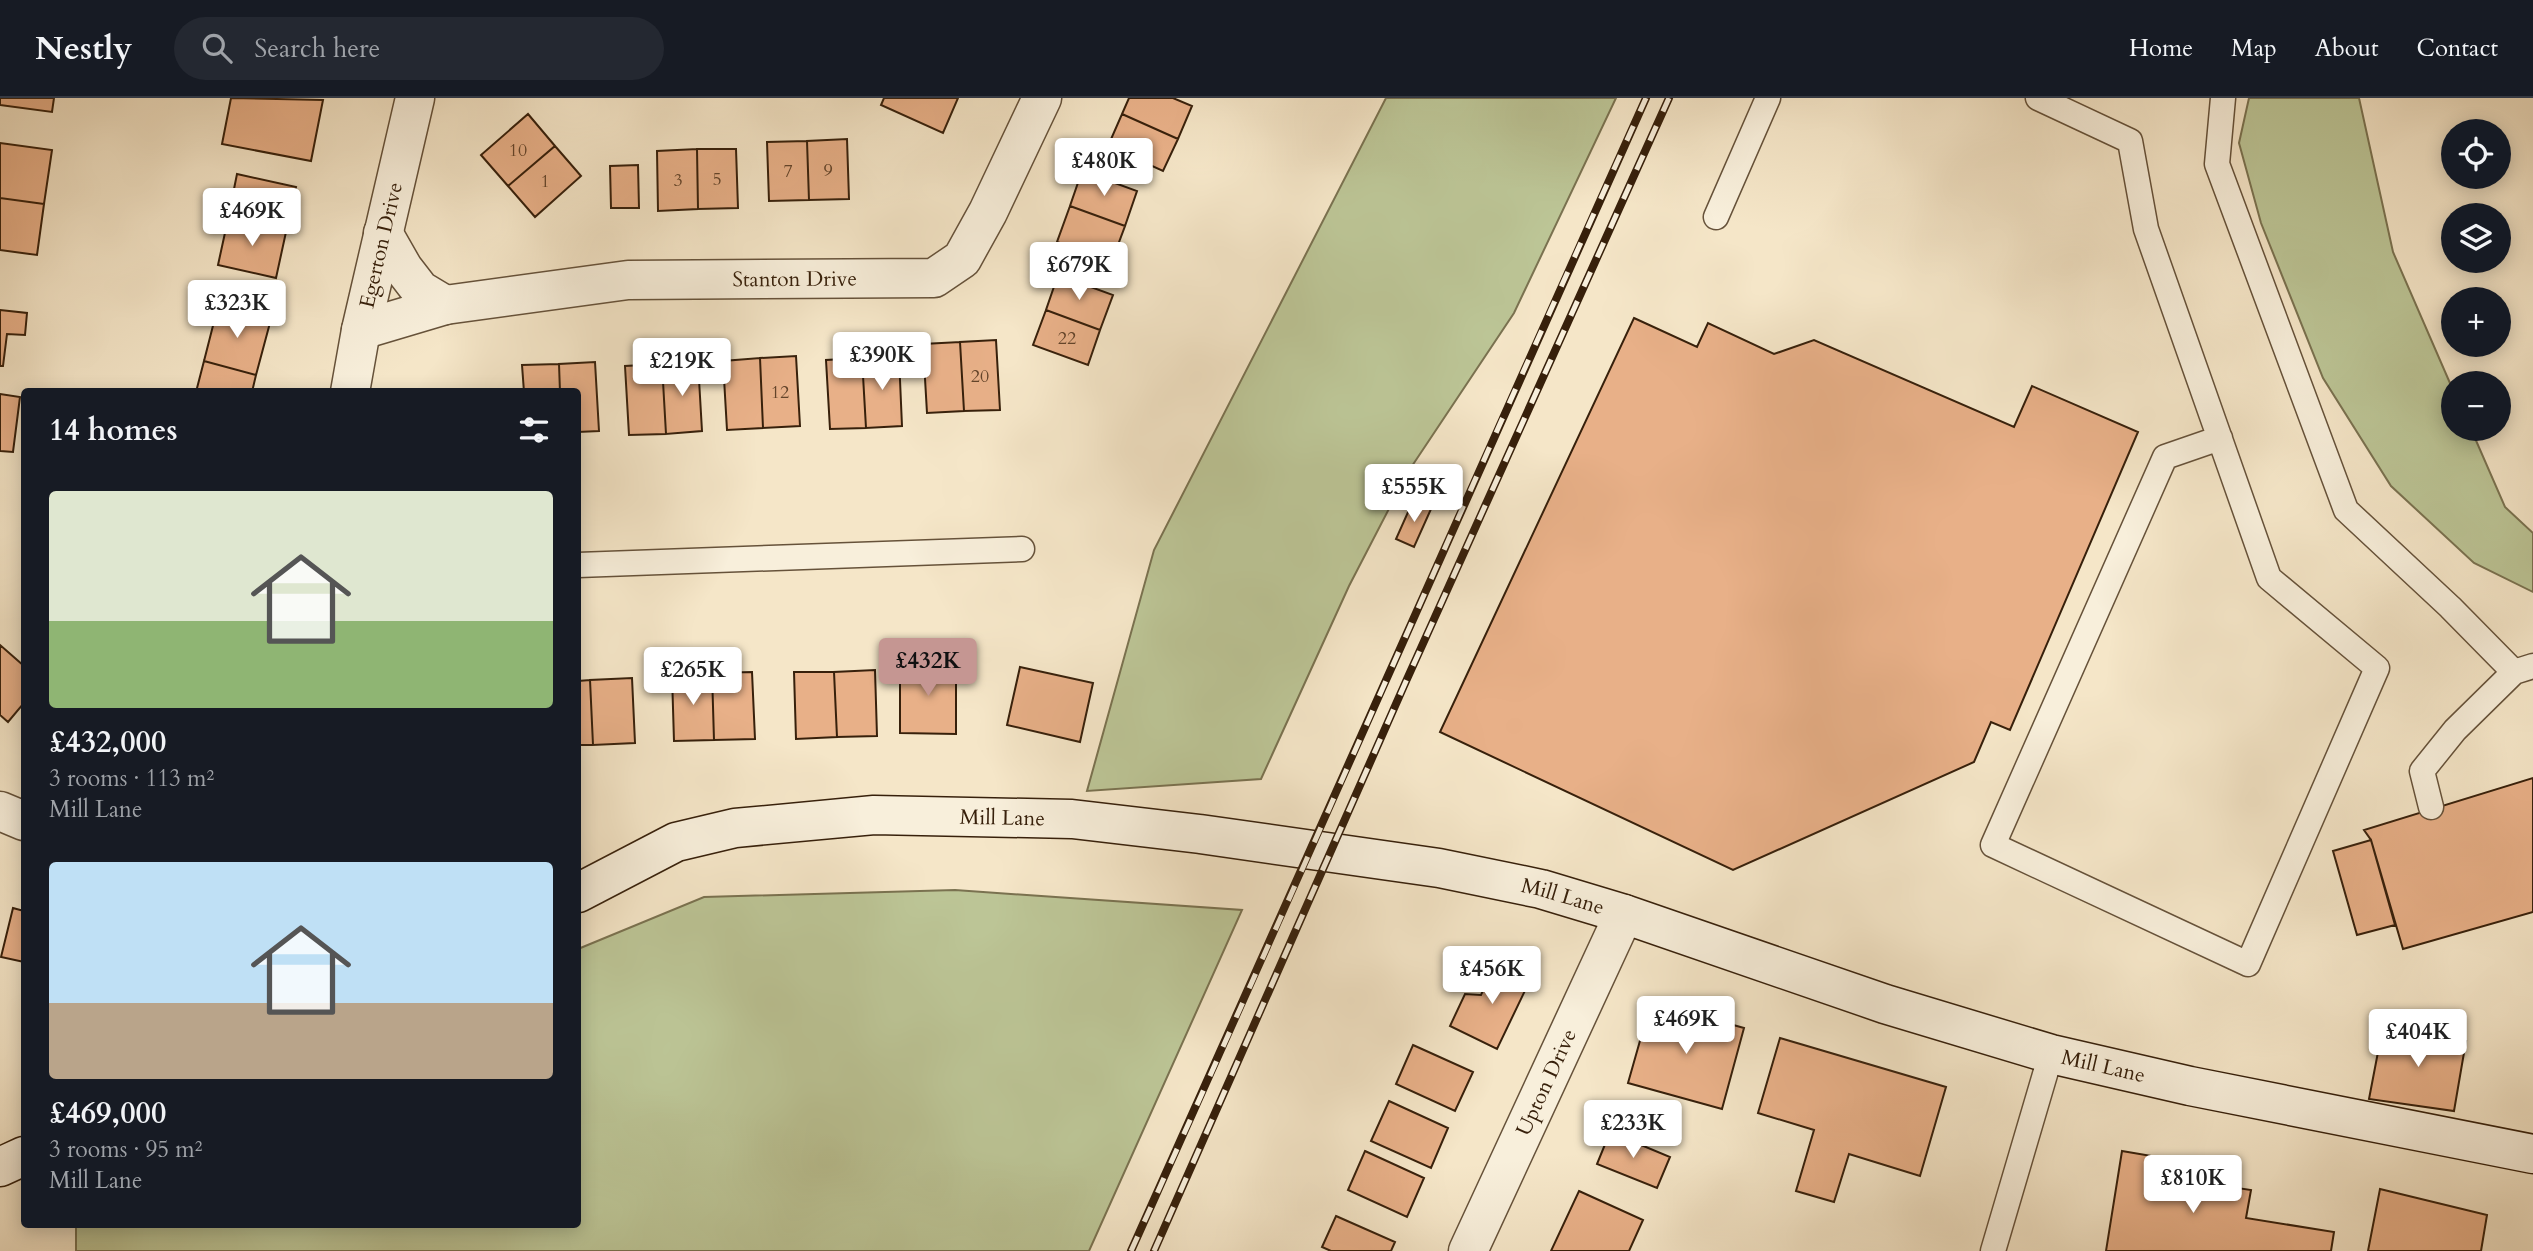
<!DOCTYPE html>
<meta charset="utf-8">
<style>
:root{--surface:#171b24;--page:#242831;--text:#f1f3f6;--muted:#9ea1a6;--line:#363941;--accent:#c59692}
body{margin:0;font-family:Cardo,serif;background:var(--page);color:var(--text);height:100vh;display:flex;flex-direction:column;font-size:26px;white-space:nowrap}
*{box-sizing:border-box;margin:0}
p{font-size:23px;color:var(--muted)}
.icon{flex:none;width:38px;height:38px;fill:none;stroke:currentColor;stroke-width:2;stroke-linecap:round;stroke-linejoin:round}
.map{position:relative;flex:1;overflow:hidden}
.drawer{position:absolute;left:21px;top:290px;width:560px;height:840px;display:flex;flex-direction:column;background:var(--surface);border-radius:7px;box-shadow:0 4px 18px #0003}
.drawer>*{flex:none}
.controls{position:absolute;left:2441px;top:21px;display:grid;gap:14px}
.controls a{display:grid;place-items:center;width:70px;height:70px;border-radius:50%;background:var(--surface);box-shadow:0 4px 18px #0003;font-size:35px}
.price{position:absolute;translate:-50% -60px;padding:0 16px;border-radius:7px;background:#fff;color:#222;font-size:23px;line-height:46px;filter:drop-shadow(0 2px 4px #0008)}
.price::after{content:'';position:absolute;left:50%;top:42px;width:21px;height:16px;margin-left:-10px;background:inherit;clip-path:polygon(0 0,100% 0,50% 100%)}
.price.on{background:var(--accent);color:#111}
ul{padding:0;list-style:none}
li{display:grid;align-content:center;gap:14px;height:371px;padding:0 28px}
li span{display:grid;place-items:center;height:217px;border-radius:7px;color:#555}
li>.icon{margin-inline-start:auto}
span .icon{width:126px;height:126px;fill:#fffc;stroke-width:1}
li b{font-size:30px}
h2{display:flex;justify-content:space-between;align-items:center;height:84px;padding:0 28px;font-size:30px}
header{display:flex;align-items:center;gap:42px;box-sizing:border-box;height:98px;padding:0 35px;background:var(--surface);border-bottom:2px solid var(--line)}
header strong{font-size:33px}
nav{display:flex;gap:38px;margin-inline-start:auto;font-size:24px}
.search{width:490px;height:63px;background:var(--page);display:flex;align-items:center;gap:18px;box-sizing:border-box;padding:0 24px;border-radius:38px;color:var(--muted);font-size:26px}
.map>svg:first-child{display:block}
.green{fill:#bcc596;stroke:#7a7250;stroke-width:2}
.building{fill:#e8b088;stroke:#37200b;stroke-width:2}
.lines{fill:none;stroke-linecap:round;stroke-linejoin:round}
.lane-casing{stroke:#66523a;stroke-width:27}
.street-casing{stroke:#66523a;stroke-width:41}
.secondary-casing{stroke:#37200b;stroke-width:41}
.lane{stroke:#f8efdb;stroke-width:24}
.street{stroke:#f8efdb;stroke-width:38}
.secondary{stroke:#f8efdb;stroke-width:38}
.rail-casing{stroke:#37200b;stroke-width:8}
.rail{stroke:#f8efdb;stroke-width:5;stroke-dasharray:16;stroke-linecap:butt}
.labels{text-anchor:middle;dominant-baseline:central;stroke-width:6;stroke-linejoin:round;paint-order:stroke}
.number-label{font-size:18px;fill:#63442a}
.street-label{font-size:21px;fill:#37200b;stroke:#f8efdb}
</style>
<header>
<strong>Nestly</strong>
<div class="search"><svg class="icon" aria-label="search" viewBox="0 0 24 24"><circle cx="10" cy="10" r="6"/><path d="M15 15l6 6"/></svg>Search here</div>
<nav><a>Home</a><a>Map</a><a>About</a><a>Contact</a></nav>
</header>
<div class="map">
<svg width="2533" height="1153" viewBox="0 0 2533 1153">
<rect width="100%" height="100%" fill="#f5e6c8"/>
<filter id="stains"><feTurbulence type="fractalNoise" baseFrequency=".00286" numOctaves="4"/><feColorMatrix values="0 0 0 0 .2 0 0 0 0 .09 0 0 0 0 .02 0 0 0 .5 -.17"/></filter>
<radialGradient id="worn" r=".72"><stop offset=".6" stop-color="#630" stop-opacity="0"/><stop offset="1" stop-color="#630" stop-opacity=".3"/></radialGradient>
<path class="green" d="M1386,0H1616L1514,215L1408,374L1349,488L1261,681L1087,693L1154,452Z
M2249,0H2359L2393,154L2453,292L2454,331H2471L2505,409L2533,435V494L2474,465L2391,388L2323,280L2261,125L2239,45Z
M955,792L1242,812L1089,1153H76V1127H578V851L704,799Z"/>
<path class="building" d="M0,0H54L52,14L0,7Z
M231,0L323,2L311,63L222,46Z
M884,0H958L943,35L881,7Z
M1129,0H1173L1192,8L1178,41L1122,16Z
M528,16L555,48L508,88L481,57Z
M1122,16L1178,41L1163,73L1108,48Z
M847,41L849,101L809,102L807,43Z
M807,43L809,102L769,103L767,44Z
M0,45L52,52L44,106L0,100Z
M555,48L581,78L535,119L508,88Z
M697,51H736L738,110L698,111Z
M697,51L698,111L658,113L657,53Z
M638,67L639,110H611L610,68Z
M1082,73L1137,93L1125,128L1070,108Z
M237,76L296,89L286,134L228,121Z
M0,100L44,106L37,157L0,152Z
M1070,108L1125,128L1112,163L1057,144Z
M228,121L286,134L276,180L218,167Z
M1058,177L1113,197L1100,232L1046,212Z
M218,208L271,221L256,277L204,263Z
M0,212L27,215L25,237L7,236L3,268H0Z
M1046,212L1100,232L1088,267L1033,247Z
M1634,220L1697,249L1708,225L1774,256L1814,242L2014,329L2032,288L2138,334L2010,632L1991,624L1974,664L1733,772L1440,634Z
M996,242L1000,312L964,313L960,244Z
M960,244L964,313L927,315L923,246Z
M796,258L800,328L763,330L760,260Z
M899,259L902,328L866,330L862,260Z
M760,260L763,330L727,332L723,263Z
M862,260L866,330L830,331L826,262Z
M204,263L256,277L252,294H196Z
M595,264L599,333L578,334V294H560L559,266Z
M698,264L702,333L666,336L662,266Z
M559,266L560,294H524L522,267Z
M662,266L666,336L629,337L625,268Z
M0,296L20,299L13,354L0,353Z
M1413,403L1431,411L1414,449L1396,441Z
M0,547L24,568V605L8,624L0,617Z
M900,565H956V636L900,635Z
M1020,569L1093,585L1080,644L1007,627Z
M875,572L877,638L837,639L834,574Z
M752,574L755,641L714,642L712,575Z
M794,574H834L837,639L796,641Z
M712,575L714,642L674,643L672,577Z
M632,580L635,645L593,647L590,582Z
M590,582L593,647H578V583Z
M2533,680V814L2403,851L2371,742L2364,732Z
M2371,742L2395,827L2357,837L2333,753Z
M13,810L24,813V864L1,859Z
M1496,864L1531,880L1497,951L1450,928L1465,896L1481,897Z
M1651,904L1744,930L1722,1011L1628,985Z
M2383,928L2466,943L2454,1013L2369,1001Z
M1780,940L1946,989L1920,1078L1849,1056L1834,1104L1796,1093L1814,1032L1758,1015Z
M1413,947L1473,974L1455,1013L1396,986Z
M1389,1003L1448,1030L1431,1070L1371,1043Z
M1610,1034L1670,1059L1657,1090L1597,1066Z
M1365,1053L1424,1080L1407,1119L1348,1092Z
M2122,1053L2181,1063L2178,1081L2251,1092L2246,1120L2334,1134L2331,1153H2106Z
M2380,1091L2487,1117L2481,1153H2368Z
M1579,1093L1643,1122L1629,1153H1551Z
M1336,1118L1395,1144L1391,1153H1331L1322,1149Z"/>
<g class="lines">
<defs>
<path id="lane" d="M2038,0L2130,43L2146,131L2269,480L2377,570L2248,866L1993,747L2165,359L2220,340
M2223,0L2217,66L2346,412L2450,509L2514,574L2533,568
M1716,119L1768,0
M578,467L1022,451
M2431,709L2422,673L2455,632L2514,574
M1993,1153L2051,956"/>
<g id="street">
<path d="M383,135L403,170L420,192L445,207"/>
<path id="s1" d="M361,232L445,207L628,182L934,180L962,161L988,114L1042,0"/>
<path id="s2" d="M350,294L361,232L415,0"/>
<path d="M0,713L24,723"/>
<path id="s3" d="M1468,1153L1624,816"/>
</g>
<g id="secondary">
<path id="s4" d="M578,795L676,744L735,730L874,717L1072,721L1200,736L1439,770L1541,791L1624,816L1885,906L2051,956L2190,988L2533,1056"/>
<path d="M0,1069L24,1058"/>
</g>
</defs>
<use href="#lane" class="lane-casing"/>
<use href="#street" class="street-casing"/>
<use href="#secondary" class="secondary-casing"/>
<use href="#lane" class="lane"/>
<use href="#street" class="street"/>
<use href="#secondary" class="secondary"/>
<defs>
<path id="rail" d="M1131,1153C1305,769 1473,383 1646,0
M1154,1153L1407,581L1669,0"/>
</defs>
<use href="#rail" class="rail-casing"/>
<use href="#rail" class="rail"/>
</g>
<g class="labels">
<g class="number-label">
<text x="518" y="52">10</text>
<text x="828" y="72">9</text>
<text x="788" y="73">7</text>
<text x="717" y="81">5</text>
<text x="678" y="82">3</text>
<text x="545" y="83">1</text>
<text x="1067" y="240">22</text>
<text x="980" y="278">20</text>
<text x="780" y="294">12</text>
</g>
<g class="street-label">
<text stroke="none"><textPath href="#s2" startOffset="150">Egerton Drive</textPath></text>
<text stroke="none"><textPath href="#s1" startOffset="439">Stanton Drive</textPath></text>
<text stroke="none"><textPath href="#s4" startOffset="439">Mill Lane</textPath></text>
<text stroke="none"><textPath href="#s4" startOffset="1006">Mill Lane</textPath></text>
<text stroke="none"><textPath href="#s4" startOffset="1573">Mill Lane</textPath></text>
<text stroke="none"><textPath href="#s3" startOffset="186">Upton Drive</textPath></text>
</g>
</g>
<rect width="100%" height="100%" filter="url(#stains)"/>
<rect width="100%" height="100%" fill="url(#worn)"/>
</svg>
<div class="controls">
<a><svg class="icon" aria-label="locate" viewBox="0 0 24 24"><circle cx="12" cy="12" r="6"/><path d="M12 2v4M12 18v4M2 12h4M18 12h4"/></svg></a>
<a><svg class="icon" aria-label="layers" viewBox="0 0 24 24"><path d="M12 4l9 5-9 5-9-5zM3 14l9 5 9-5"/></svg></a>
<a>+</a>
<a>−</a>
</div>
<b class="price" style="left:1104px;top:100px">£480K</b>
<b class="price" style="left:252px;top:150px">£469K</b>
<b class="price" style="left:1079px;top:204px">£679K</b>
<b class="price" style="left:237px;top:242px">£323K</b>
<b class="price" style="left:882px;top:294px">£390K</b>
<b class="price" style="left:682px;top:300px">£219K</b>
<b class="price" style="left:1414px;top:426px">£555K</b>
<b class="price on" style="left:928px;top:600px">£432K</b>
<b class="price" style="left:693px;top:609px">£265K</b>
<b class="price" style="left:1492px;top:908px">£456K</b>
<b class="price" style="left:1686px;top:958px">£469K</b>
<b class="price" style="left:2418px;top:971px">£404K</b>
<b class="price" style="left:1633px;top:1062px">£233K</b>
<b class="price" style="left:2193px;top:1117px">£810K</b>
<section class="drawer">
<h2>14 homes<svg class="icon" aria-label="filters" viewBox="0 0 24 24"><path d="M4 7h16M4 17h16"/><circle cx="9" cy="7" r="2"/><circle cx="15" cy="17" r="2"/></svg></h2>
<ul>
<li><span style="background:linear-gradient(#dfe7d0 60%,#8fb573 0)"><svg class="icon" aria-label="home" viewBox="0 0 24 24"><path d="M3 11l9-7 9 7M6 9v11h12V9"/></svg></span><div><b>£432,000</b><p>3 rooms · 113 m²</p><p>Mill Lane</p></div></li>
<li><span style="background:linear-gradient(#bfe0f5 65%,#b9a48a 0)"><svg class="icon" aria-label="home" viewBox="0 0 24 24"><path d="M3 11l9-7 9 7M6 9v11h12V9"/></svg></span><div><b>£469,000</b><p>3 rooms · 95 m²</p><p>Mill Lane</p></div></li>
</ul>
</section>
</div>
